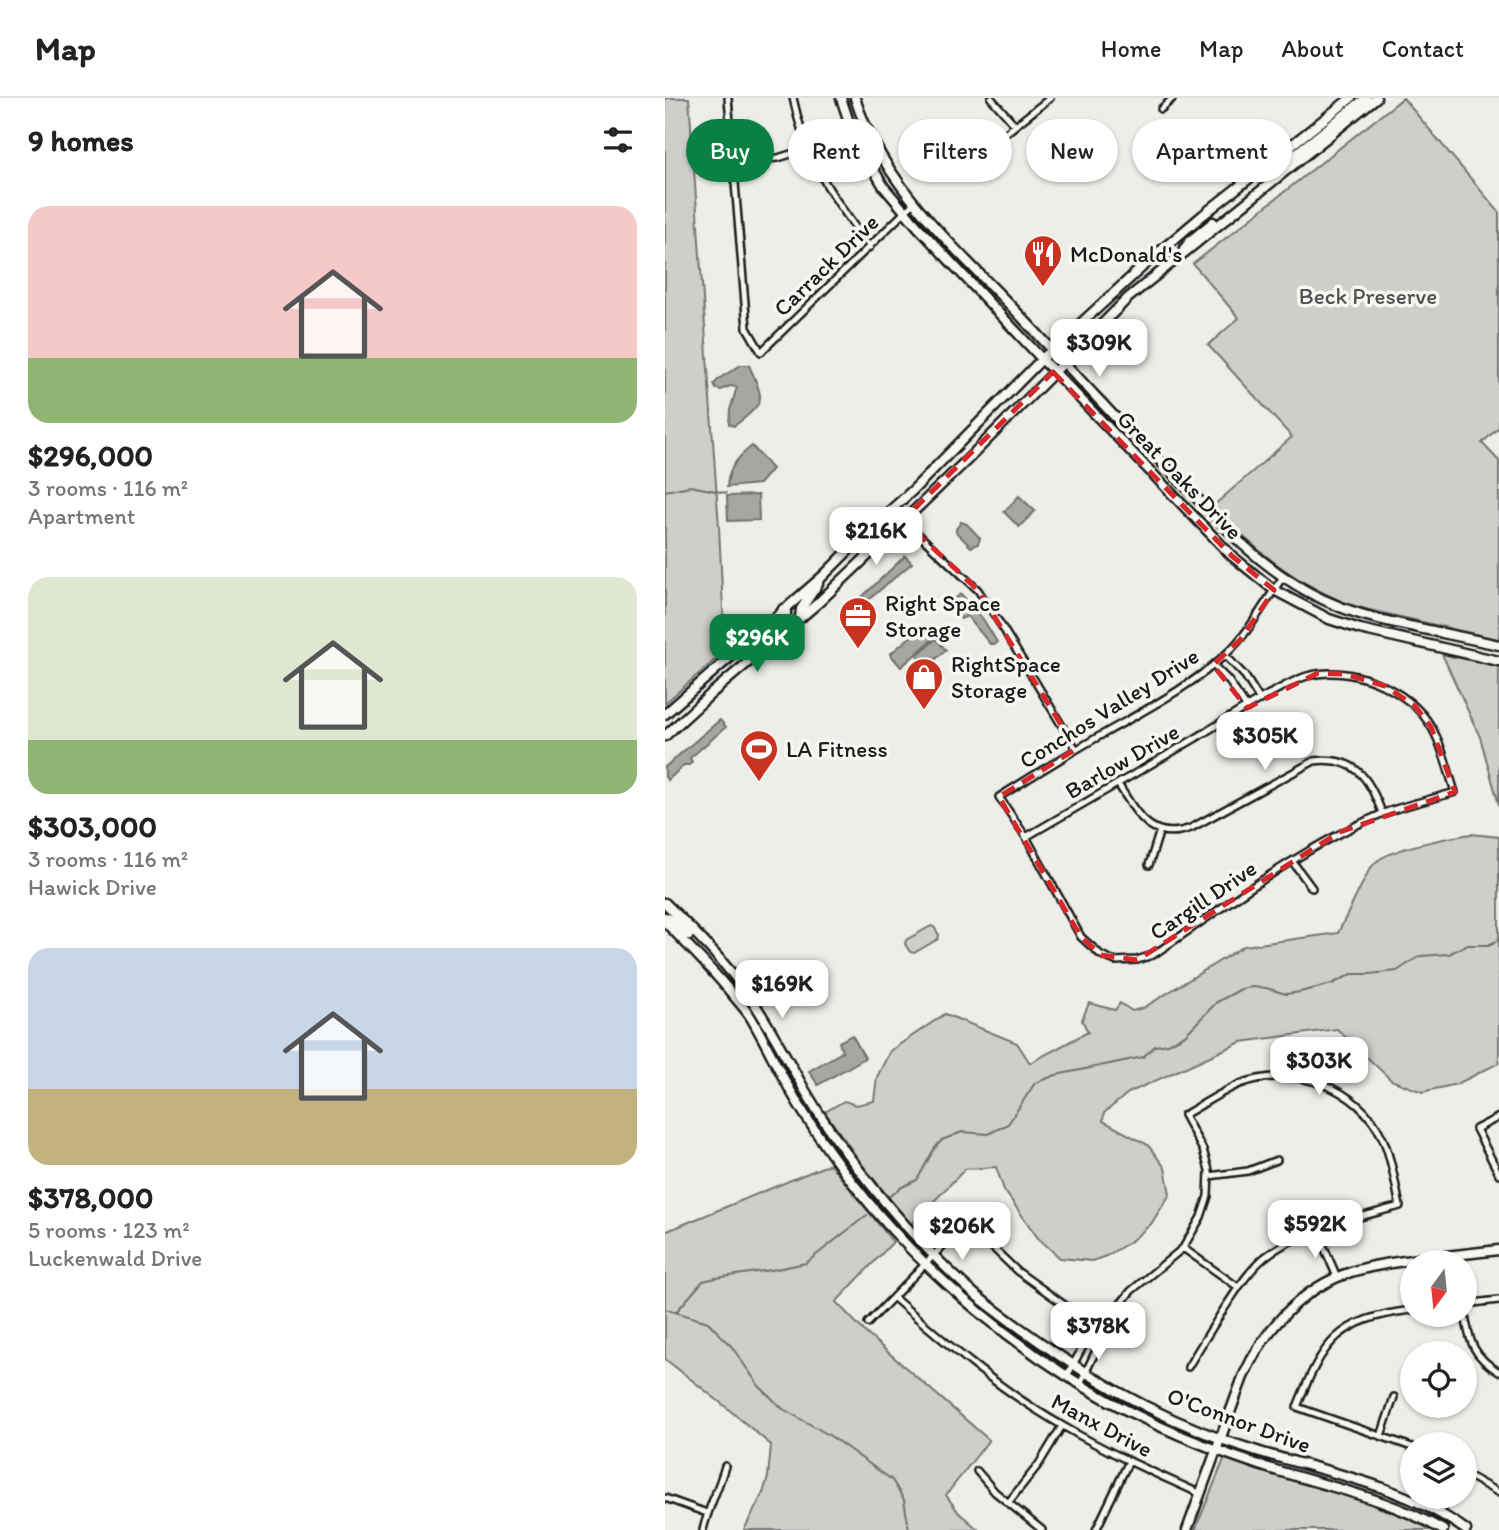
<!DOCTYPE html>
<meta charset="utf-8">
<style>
:root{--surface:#fff;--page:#f2f2f2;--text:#222;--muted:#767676;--line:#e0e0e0;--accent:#0b8043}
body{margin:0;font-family:Itim,sans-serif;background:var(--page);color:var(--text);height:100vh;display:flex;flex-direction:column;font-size:26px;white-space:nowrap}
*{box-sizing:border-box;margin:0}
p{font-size:23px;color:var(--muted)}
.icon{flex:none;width:38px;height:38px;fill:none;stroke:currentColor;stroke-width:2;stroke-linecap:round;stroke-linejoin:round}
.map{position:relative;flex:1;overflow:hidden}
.side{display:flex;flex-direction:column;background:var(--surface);width:665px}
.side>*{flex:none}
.banner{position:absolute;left:21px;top:21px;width:665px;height:63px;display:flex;gap:14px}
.needle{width:46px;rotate:195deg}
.fabs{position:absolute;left:735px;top:1152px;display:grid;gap:14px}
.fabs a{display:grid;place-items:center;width:77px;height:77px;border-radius:50%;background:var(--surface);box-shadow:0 2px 5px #0004;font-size:35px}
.price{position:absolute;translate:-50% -60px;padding:0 16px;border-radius:14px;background:#fff;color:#222;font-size:23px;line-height:46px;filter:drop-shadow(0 2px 4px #0008)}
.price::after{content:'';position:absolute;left:50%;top:42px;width:21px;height:16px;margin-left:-10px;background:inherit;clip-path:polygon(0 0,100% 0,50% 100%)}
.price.current{background:var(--accent);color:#fff}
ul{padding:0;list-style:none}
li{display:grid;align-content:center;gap:14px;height:371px;padding:0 28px}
li span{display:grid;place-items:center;height:217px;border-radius:21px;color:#555}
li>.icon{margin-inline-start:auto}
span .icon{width:126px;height:126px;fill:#fffc;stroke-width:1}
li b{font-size:30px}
h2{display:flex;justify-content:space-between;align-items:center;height:84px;padding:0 28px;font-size:30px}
.pill{padding:0 24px;border-radius:32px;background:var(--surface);box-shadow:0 2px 5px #0004;font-size:24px;line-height:63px}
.pill.current{background:var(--accent);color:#fff}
header{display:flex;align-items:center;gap:42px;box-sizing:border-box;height:98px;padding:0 35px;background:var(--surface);border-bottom:2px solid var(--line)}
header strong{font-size:33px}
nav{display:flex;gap:38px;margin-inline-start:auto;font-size:24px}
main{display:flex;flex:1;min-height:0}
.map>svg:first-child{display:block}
.green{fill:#cececb;stroke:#757574;stroke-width:2}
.water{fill:#a6a6a3;stroke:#6f6f6d;stroke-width:2}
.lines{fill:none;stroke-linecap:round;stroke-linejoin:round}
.stream{stroke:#6f6f6d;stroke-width:2}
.street-casing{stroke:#1c1c1c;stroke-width:10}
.secondary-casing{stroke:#1c1c1c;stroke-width:13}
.street{stroke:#f6f6f2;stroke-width:5}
.secondary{stroke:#f6f6f2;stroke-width:8}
.marked{fill:none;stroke:#d62828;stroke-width:5;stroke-dasharray:14 9;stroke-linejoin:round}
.labels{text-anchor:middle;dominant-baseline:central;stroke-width:7;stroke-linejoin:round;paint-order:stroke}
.poi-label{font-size:23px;fill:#1c1c1c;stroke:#f6f6f2;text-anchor:start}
.street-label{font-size:23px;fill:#1c1c1c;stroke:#f6f6f2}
.park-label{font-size:23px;fill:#515151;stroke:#f6f6f2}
</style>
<header>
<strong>Map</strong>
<nav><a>Home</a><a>Map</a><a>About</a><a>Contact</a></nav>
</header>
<main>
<section class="side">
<h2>9 homes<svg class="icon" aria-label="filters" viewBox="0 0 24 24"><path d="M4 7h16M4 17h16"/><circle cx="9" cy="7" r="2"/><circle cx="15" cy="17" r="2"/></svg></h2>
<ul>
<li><span style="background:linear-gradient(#f6c9c9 70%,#8fb573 0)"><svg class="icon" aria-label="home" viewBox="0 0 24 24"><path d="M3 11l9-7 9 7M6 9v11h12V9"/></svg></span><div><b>$296,000</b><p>3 rooms · 116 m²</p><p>Apartment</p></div></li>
<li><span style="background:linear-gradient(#dfe7d0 75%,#8fb573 0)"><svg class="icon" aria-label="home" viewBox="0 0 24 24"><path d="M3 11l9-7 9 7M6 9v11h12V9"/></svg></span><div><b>$303,000</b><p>3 rooms · 116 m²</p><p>Hawick Drive</p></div></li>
<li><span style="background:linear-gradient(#c9d6e8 65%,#c2b280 0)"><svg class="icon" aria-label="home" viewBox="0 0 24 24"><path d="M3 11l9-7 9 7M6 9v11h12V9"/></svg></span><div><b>$378,000</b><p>5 rooms · 123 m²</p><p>Luckenwald Drive</p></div></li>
</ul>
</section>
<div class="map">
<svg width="834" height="1432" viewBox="0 0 834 1432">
<rect width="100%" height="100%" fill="#edede9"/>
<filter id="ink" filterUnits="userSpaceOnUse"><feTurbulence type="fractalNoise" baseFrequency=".0143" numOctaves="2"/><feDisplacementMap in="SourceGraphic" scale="14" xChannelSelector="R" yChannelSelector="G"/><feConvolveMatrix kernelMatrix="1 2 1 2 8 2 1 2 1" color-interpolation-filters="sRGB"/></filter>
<g filter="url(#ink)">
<path class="green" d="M0,0H24L54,429L60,553L0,605Z
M738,0L834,114V329L817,345L834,363V541C804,535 774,528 745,521C726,517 706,513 687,507C632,487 587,451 548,408L627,339L543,247L574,220L528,166Z
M777,556L834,569V707L815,639Z
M806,736L834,739V965L792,986L757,994L726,982L672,931L576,944L463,995L439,1015L438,1023L483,1047L500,1070L505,1096L486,1126L465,1144L441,1158L427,1163L395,1160L373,1140L339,1092L331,1069L300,1071L246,1127L199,1069L160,1014L179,1003L191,1007L209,1003L212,979L225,953L280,916L352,945L365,965L423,934L417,922L424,905L450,912L455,905L467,913L478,910L579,848L673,835L704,772C707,769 709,766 711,764C727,750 785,739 806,736Z
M266,828L269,829L274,837L273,841L249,855L245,854L240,846L241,842Z
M165,1066L228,1144L171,1204L202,1236L324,1342L281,1397L294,1415L314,1432H79L98,1395L103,1379L106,1347L56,1305L0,1261V1134Z
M560,1359C631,1381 705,1397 770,1432H530Z"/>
<path class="water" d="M76,267H84C87,275 96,292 95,300C95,309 76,323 69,328L64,326L65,312L72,289L65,288L56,292L51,291L49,286L55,280Z
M87,348L107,371L94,386L62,389C63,370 72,360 87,348Z
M93,397L94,422L63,423L62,398Z
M354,398L370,413L354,429L339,414Z
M296,424L302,426L315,440L313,446L306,449L291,434V431Z
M240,458L247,465L182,520L179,516Z
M296,496L318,521L332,544L331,546H325L302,518L296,521L283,506Z
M258,528L269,540L236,569L225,556Z
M271,541L281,552L262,569L252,557Z
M55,622L61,629L25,660L27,664L24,667H19L3,682L0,679V669Z
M187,937L200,960L153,987L144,973L177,954L174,944Z"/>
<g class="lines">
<path class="stream" d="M0,393L25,388L61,395
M225,1098L235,1090L252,1082L269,1051L277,1042L297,1034L323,1036L343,1026L370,985L391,977L478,959L490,948L503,946L520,937L552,904L576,891L585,889L601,890L621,896L635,894L667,886L687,876H705L732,873L755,858L784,856L801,847H823L832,843L834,840
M0,1211L43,1224L67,1249L94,1288L118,1311L164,1337L227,1382L239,1402L244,1432
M11,1214L38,1183L51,1180L112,1171L141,1165L202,1117"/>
<defs>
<path id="street" d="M63,0L82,230L96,254L250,104
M128,0C141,63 167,99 205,149
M326,0L350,27
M496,11L508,0
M68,64L113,60L142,51
M286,69H298L385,0
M238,422L313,492L336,527L411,651
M560,557L580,578L595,602
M548,567L563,582L582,610
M453,686C471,714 485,745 526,730L649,663C690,658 704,679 717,715
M361,739C418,706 474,673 531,640C555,625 579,610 604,596C616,590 629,582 642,578C685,566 745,591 767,630C778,649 783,673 790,694C765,702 738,707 714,717C632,752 561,808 488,857L472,862L450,863L436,857L416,839L361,739L334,699C369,677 404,655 440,635C480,612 527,588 561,556C585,534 599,505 618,479
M627,763L647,790
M484,767L495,732
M834,1019L811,1031L834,1076
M544,1078L583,1073L612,1062
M652,1133L672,1179
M518,1150L573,1189
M228,1199C282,1246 336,1293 398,1328C442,1354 489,1375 536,1396
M800,1206L834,1202
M747,1212C673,1221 658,1243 632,1309L747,1349
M800,1216C804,1244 809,1259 834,1274
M203,1225L301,1124L352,1173L429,1228
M402,1278L429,1228L443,1221
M415,1286L438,1238L443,1221L466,1193L518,1150L536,1119L543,1098L544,1072L538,1052L519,1017C537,1007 556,994 575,986C628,966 694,988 718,1041C727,1061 730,1086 735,1108C693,1120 634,1132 600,1159C582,1174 570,1195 557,1214C546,1232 534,1250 523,1269
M716,1338L729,1299
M312,1373L330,1394L377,1432
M800,1376L834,1395
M0,1400L42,1415
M343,1405L374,1366L397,1328
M770,1413L778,1410L785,1398
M770,1413L769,1402L771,1398
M38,1432C43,1410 54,1390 60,1368
M431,1432L464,1363"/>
<path id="secondary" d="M176,0L185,27L194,47L219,89L253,129L377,261L567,458L609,492L664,521L695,531L834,563
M190,0C216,83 284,144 342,204C379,242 413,280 449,318L464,331L576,445C603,469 632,491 666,505C692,517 721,523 749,529C777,535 806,541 834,547
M623,71L621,68L625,60L701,0
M604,79L611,73L614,67L610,60
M519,151L526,142L548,124
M135,519L136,511L153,486
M116,533L121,524V514L118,511
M0,616L158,478L205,431L248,392L377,261L487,160L538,117L686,0
M0,638L48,594L153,505L194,466L303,361L463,200L711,0
M0,805C30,834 61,865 85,899C101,922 114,947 128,971C143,999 160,1026 179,1052C216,1102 259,1151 306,1193C326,1210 348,1225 369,1240C437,1289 515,1330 595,1354C665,1375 740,1388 801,1432
M0,819L8,822L24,837
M0,824C24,848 47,871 68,897C74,904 80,911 85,918C100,943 113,971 128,997C143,1023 160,1048 178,1072C238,1153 318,1224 402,1278C461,1316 528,1345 594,1367C656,1387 721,1399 778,1432
M522,1432L578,1279C599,1232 636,1190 686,1174C708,1167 731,1164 754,1161C781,1158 807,1155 834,1152"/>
</defs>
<use href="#street" class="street-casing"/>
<use href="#secondary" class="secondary-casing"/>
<use href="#street" class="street"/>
<use href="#secondary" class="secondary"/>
</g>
</g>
<path class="marked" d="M388,274L567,458L609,492L576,541L548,567L582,610L653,575L679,576L720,588L750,608L766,629L790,694L675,734L472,862L436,857L416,839L334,699L411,651L313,492L238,422Z"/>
<defs>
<symbol id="restaurant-pin" viewBox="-11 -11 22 30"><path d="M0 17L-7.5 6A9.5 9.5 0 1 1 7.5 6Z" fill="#c8321e" stroke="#f6f6f2"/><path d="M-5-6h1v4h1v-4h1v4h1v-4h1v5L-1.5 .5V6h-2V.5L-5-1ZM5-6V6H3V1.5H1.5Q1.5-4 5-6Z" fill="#fff"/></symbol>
<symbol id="office-pin" viewBox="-11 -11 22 30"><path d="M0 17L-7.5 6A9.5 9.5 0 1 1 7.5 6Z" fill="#c8321e" stroke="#f6f6f2"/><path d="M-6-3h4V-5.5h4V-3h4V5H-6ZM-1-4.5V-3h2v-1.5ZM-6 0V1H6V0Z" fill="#fff"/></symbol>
<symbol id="shop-pin" viewBox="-11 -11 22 30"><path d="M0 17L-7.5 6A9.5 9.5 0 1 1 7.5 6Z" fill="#c8321e" stroke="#f6f6f2"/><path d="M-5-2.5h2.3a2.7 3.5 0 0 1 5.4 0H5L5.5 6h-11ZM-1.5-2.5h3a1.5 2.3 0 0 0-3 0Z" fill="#fff"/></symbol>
<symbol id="stadium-pin" viewBox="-11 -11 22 30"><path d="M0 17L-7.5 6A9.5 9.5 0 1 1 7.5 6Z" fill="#c8321e" stroke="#f6f6f2"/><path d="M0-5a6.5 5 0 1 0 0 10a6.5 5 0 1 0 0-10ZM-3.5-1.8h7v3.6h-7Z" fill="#fff"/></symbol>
</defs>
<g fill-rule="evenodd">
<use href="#restaurant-pin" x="356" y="134" width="44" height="60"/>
<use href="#office-pin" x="171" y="496" width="44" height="60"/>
<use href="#shop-pin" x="237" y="557" width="44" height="60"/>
<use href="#stadium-pin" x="72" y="629" width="44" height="60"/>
</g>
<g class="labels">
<g class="poi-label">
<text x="405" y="156">McDonald's</text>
<text x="220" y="505">Right Space<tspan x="220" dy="26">Storage</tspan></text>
<text x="286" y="566">RightSpace<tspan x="286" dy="26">Storage</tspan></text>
<text x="121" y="651">LA Fitness</text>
</g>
<g class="street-label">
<text transform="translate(161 167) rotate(-44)">Carrack Drive</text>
<text transform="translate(515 377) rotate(46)">Great Oaks Drive</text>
<text transform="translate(444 610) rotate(-32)">Conchos Valley Drive</text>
<text transform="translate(457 663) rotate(-30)">Barlow Drive</text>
<text transform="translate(538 802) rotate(-34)">Cargill Drive</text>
<text transform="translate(574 1322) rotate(20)">O'Connor Drive</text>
<text transform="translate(437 1327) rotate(28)">Manx Drive</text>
</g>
<g class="park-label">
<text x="703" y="198">Beck Preserve</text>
</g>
</g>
</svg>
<div class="fabs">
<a><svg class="needle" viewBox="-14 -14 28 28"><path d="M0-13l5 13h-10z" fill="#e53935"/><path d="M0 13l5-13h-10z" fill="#767676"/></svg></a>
<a><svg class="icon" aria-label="locate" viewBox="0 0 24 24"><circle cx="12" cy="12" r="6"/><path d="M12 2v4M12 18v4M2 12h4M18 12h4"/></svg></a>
<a><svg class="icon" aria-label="layers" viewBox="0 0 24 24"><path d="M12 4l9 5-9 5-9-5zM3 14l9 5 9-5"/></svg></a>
</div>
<b class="price" style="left:434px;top:281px">$309K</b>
<b class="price" style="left:211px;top:469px">$216K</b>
<b class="price current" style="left:92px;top:576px">$296K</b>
<b class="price" style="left:600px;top:674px">$305K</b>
<b class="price" style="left:117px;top:922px">$169K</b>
<b class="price" style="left:654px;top:999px">$303K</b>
<b class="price" style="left:650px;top:1162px">$592K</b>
<b class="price" style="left:297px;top:1164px">$206K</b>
<b class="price" style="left:433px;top:1264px">$378K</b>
<div class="banner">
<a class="pill current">Buy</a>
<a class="pill">Rent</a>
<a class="pill">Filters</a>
<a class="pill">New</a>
<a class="pill">Apartment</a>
</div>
</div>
</main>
